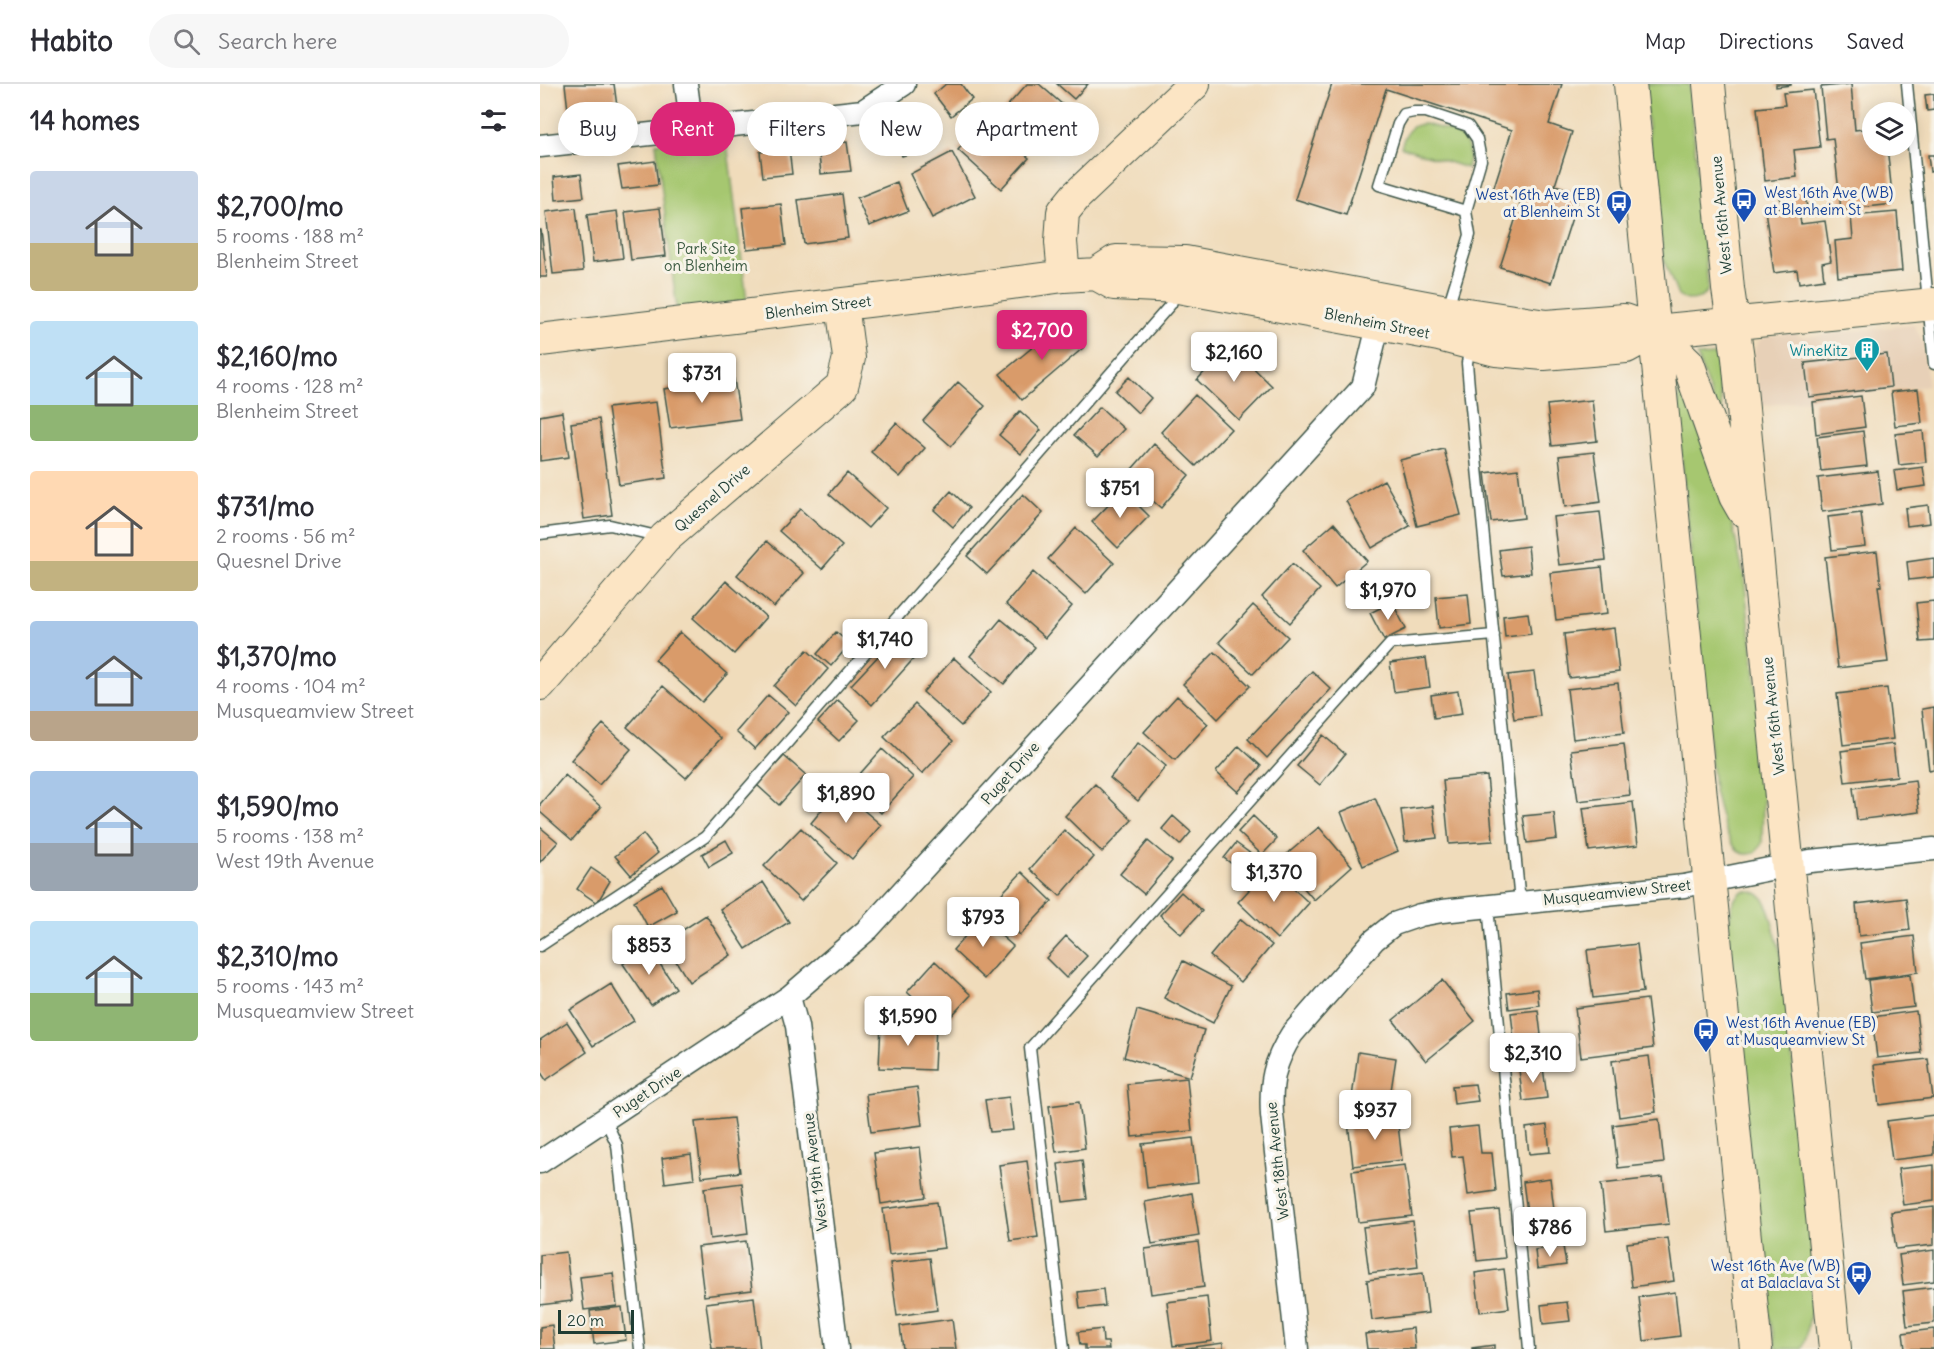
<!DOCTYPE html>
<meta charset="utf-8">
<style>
:root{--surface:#fff;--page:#f7f7f7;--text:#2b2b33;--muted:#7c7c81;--line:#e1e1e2;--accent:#db2777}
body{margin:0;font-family:Delius,sans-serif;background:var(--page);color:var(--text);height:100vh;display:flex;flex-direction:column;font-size:22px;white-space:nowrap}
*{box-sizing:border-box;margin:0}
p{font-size:20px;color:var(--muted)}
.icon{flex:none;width:33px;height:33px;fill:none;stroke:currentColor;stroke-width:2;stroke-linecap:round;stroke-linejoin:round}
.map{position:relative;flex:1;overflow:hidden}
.side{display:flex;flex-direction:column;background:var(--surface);width:540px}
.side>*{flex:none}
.hud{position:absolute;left:18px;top:18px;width:570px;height:54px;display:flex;gap:12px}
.controls{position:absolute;left:1322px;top:18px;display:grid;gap:12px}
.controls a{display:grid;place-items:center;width:54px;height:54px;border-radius:50%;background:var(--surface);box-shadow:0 3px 15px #0003;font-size:30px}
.scale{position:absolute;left:18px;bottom:15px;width:76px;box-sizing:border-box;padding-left:6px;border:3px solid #1f3d34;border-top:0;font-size:16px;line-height:21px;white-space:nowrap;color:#1f3d34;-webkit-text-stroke:4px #f7f3e8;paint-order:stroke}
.price{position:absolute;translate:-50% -51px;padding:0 14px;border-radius:6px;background:#fff;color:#222;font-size:20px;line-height:39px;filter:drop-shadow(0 2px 3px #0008)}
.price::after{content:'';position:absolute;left:50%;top:36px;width:18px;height:14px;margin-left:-9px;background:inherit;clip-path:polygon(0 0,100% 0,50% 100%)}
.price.current{background:var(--accent);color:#fff}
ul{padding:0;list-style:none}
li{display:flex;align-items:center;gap:18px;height:150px;padding:0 30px}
li span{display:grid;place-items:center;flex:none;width:168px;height:120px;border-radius:6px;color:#555}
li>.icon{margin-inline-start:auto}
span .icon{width:72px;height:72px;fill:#fffc;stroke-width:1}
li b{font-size:26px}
h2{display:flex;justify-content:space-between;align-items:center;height:72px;padding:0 30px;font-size:26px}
.tag{padding:0 21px;border-radius:27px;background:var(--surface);box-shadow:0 3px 15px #0003;font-size:21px;line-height:54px}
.tag.current{background:var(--accent);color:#fff}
header{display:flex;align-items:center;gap:36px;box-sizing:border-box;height:84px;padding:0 30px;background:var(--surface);border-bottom:2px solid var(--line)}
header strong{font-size:28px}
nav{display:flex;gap:33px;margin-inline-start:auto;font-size:21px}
.search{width:420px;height:54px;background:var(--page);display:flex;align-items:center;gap:15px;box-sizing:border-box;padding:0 21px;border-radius:33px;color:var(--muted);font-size:22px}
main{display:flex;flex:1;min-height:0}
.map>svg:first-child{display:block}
.built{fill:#e7d0b7}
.green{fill:#a6c770;stroke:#628252;stroke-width:1.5}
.building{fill:#d99b6a}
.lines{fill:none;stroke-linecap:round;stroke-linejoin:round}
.lane-casing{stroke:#3e5548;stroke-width:13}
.street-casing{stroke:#3e5548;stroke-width:25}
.secondary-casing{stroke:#3e5548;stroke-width:34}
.lane{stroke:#fff;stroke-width:10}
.street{stroke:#fff;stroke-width:22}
.secondary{stroke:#fce5c4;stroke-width:32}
.labels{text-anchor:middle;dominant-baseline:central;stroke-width:6;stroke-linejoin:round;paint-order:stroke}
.transit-label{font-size:15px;fill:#164399;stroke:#f7f3e8;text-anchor:start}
.street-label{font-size:15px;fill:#1f3d34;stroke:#f7f3e8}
.park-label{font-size:15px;fill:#3a5940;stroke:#f7f3e8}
.culture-label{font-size:15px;fill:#0d838f;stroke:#f7f3e8;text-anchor:end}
</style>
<header>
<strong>Habito</strong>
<div class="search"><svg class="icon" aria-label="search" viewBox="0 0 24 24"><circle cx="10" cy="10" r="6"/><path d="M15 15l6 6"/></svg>Search here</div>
<nav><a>Map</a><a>Directions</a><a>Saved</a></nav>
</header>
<main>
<section class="side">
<h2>14 homes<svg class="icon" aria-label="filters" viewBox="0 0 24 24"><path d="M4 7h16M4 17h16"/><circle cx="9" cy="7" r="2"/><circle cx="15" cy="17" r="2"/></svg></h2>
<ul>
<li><span style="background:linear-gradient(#c9d6e8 60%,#c2b280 0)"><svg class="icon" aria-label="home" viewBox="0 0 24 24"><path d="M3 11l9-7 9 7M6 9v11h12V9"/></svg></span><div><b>$2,700/mo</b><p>5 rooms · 188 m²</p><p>Blenheim Street</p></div></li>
<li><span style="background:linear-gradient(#bfe0f5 70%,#8fb573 0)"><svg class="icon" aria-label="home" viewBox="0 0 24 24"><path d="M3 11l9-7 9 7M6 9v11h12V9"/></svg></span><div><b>$2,160/mo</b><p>4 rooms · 128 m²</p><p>Blenheim Street</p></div></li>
<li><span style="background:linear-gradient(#ffd9b3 75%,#c2b280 0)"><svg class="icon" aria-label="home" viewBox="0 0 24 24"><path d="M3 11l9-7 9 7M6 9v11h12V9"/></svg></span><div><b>$731/mo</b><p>2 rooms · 56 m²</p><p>Quesnel Drive</p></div></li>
<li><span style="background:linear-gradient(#a9c7e8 75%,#b9a48a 0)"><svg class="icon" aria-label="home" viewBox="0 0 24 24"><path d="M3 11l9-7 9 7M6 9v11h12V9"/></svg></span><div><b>$1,370/mo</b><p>4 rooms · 104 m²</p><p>Musqueamview Street</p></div></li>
<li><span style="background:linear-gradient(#a9c7e8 60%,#9aa5b1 0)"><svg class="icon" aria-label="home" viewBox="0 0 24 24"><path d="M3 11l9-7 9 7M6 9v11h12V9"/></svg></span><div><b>$1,590/mo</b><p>5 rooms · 138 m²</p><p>West 19th Avenue</p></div></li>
<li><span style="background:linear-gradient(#bfe0f5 60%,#8fb573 0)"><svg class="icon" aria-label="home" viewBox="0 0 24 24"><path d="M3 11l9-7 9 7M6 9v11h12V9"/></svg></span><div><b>$2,310/mo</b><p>5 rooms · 143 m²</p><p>Musqueamview Street</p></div></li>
</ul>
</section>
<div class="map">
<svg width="1394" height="1265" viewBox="0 0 1394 1265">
<rect width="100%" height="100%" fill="#f7f3e8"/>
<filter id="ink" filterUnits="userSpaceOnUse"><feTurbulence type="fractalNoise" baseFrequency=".0167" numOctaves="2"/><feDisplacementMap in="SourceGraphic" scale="12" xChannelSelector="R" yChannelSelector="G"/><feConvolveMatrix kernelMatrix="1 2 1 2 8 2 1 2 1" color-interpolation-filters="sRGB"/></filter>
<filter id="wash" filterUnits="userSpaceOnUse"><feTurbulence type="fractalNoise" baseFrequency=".008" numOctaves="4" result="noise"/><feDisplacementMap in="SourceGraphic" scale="24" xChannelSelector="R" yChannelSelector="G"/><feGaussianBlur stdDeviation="1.35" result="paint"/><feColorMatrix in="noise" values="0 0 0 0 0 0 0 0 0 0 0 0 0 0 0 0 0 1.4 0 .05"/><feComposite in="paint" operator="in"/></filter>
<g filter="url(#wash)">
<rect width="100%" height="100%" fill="#f0dcbb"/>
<path class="built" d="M1374,241L1383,258L1388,302L1219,322L1214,270L1216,262L1221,255L1229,252L1255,249L1262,253Z"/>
<path class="green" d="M1103,0H1149L1168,202C1168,216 1148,219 1138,212L1123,174Z
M885,40C912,48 936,49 927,84L861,63C865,50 869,40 885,40Z
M186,50L207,217L137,226L116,59Z
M1174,271L1177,274L1184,347L1157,272Z
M1139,293L1186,413L1204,493L1224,670L1222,759C1219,765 1216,770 1208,770C1188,772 1178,722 1174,706L1139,347Z
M1203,807C1215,806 1221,810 1227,820L1242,874L1272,1168L1271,1224L1266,1255L1262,1265H1237L1223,1207L1188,855C1190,840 1188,815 1203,807Z"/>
<g id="blocks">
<path class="building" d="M25,0H74L78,30L29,35Z
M406,0H421L432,15L411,32L394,10Z
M487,0H499L523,21L492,55L462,28Z
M517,0H548L534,15Z
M792,0H1022L1009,40L1032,48L1015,101L1040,109L1011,199L960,183L981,118L952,109L972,46L846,5L806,131L755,115Z
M1236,0H1251V1L1236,3Z
M1311,0L1315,46L1332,44V62H1347L1353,120L1301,126L1293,54L1286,55L1281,3Z
M1273,6L1280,63L1254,66L1257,93L1225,97L1217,24L1245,21L1243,9Z
M1394,10V26L1387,27L1385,11Z
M445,35L489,74L461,105L418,66Z
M369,42L378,67L362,72L353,47Z
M307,58L311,87L281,90L278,61Z
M249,64L252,90L223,93L220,68Z
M412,68L435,112L392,134L370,90Z
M1388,71H1394V87L1390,88Z
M115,77L118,101L82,105L78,82Z
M41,90L44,113L16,116L14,93Z
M357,98L368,127L329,142L317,114Z
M1264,107L1267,123L1258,124L1261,140L1285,137L1291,177L1282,179L1284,195L1259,199L1257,186L1234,189L1225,126L1241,124L1240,111Z
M302,110L308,154L264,160L258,116Z
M241,120L246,161L207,165L202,124Z
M36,124L43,187L13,190L6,128Z
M120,124L126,172L91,176L85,128Z
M77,127L83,174L53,178L47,131Z
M1357,128L1362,187L1298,193L1295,157L1313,155L1311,132Z
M0,146H1L7,193H0Z
M522,239L543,264L482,316L460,290Z
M690,261L732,302L699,336L657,296Z
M1347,270L1351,303L1269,313L1265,279Z
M589,293L611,314L598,329L575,307Z
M194,295L200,335L130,344L124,305Z
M418,298L445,322L411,362L383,337Z
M1378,305L1382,339L1355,342L1351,308Z
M655,311L691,345L656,382L621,348Z
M1321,312L1325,343L1276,350L1273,318Z
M1052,316L1057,357L1012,362L1007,321Z
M116,318L126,394L79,401L68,324Z
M560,323L584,345L558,372L534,351Z
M480,327L501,346L481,370L459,351Z
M22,328L29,373L0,377V332Z
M59,335L72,431L44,435L31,339Z
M356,339L385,364L360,393L331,368Z
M1323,347L1327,382L1281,387L1277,353Z
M1383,347L1386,378L1359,381L1355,350Z
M614,360L649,391L621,424L585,393Z
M904,365L921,431L877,442L860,376Z
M1054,368L1061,418L1025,423L1019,372Z
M1383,383L1386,402L1357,406L1354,387Z
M978,385L984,434L951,438L945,389Z
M1338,387L1342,420L1282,428L1278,394Z
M307,389L346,424L328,444L289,410Z
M844,396L870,442L832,464L806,417Z
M583,406L609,432L578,464L552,438Z
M411,407L429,424L413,443L394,426Z
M483,410L503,429L447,490L427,472Z
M1388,421L1390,439L1367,442L1365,424Z
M260,425L302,462L282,485L239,447Z
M1060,428L1066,476L1019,481L1013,433Z
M1321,429L1325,462L1292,466L1288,433Z
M794,439L827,477L795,504L763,466Z
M536,444L574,479L546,510L508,475Z
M227,457L264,489L234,523L197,491Z
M988,462L991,489L963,492L959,466Z
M1337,467L1341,502H1338L1348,578L1298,584L1285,473Z
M1394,474V493L1369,496L1367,478Z
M752,480L780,505L750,539L722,513Z
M1062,483L1067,530L1016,536L1010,489Z
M493,488L532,522L505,554L466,520Z
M186,497L226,533L194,570L153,534Z
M928,510L931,540L899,544L896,513Z
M1394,517V557L1380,558L1376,519Z
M852,518L866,545L844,556L830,529Z
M713,521L748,553L713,590L679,558Z
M988,529L991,550L965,553L963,532Z
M461,535L495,563L464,600L430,572Z
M1074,544L1079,588L1029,594L1024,550Z
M140,548L187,590L162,618L115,576Z
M296,548L310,560L291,582L277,570Z
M358,551L378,570L332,621L311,601Z
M267,566L288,585L256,622L234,602Z
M675,568L710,602L678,635L643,600Z
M414,574L451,608L421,642L383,608Z
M886,574L890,603L854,608L850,579Z
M772,587L791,605L727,674L708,655Z
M994,588L1000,632L974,635L968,591Z
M1078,599L1084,649L1033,655L1027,605Z
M123,602L181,654L146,694L87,643Z
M1347,604L1353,655L1303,661L1297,610Z
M918,607L922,630L894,634L891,611Z
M228,611L248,628L215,665L196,648Z
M637,612L668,640L635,676L604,648Z
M298,616L319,636L299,657L278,638Z
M375,620L413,657L382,690L344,653Z
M1394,623V685L1389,686L1382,625Z
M63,640L91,665L59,701L31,676Z
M783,651L805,670L780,701L757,682Z
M598,659L626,682L598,717L570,694Z
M1084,660L1090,711L1038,717L1031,666Z
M1353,660L1357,692L1305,698L1301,667Z
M699,662L721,682L698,708L676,688Z
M342,665L373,693L341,729L310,701Z
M244,672L266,691L239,721L217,701Z
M25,691L61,723L32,756L0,728V720Z
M947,692L953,757L909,760L903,696Z
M1375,696L1379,728L1317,736L1313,704Z
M555,700L592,736L562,768L525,732Z
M299,705L341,741L312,775L271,739Z
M835,714L858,767L823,782L801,728Z
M1093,718L1098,761L1049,767L1043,724Z
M893,722L897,754L865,758L861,726Z
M1014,729L1017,755L987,759L983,732Z
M633,732L651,748L640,761L622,745Z
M713,732L737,755L722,771L698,748Z
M0,743L18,758L0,778Z
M779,743L812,782L774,816L740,776Z
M261,744L297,779L261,817L224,782Z
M524,746L554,773L520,812L490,785Z
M103,750L118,769L91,791L75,772Z
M186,756L193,769L169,783L162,770Z
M608,757L632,777L604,810L580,790Z
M696,759L715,773L703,788L684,774Z
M730,783L769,819L737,855L698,818Z
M51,784L70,797L57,819L37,805Z
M482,788L512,817L480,851L450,822Z
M223,798L249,838L206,865L180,825Z
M122,801L137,827L108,843L94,817Z
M641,808L662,827L641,850L620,831Z
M1366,814L1370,846L1319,852L1316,820Z
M166,831L191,871L149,898L124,858Z
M441,834L473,862L444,895L413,866Z
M701,835L732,861L701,898L670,872Z
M526,852L547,872L526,894L506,874Z
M1374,852L1378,888L1325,895L1320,859Z
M1097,860L1103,908L1053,914L1047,866Z
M108,862L136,904L111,921L83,880Z
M395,877L431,911L403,941L367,908Z
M643,877L691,902L673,939L624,914Z
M1370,891L1374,923L1332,928L1328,896Z
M902,896L935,937L886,977L853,936Z
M71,900L94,937L53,962L30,926Z
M997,905L999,921L969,925L967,909Z
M1107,915L1113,964L1041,973L1035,924Z
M597,926L664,946L650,993L584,973Z
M998,926L1001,951L974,955L971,929Z
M1376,927L1381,969L1337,974L1332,933Z
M27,938L47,968L6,996L0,987V956Z
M341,939L396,941L394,986L339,984Z
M818,968L856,974L848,1026L811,1021Z
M1109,972L1116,1028L1079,1033L1072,977Z
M1388,975L1393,1014L1339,1021L1334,981Z
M1003,983L1007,1014L983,1017L979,986Z
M647,994L652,1047L592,1053L587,1000Z
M935,1000L938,1017L914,1020L912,1002Z
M377,1003L382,1041L331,1048L326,1010Z
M469,1013L473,1046L450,1048L445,1016Z
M539,1018L545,1064L516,1068L509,1022Z
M1394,1031V1071L1352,1076L1347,1037Z
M857,1032L862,1076L813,1082L808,1038Z
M193,1034L200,1088L162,1093L155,1038Z
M1119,1035L1124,1079L1078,1084L1073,1041Z
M1007,1041L1010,1068L989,1070L986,1044Z
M938,1042L941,1069H952L956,1107L928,1111L923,1072L912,1073L909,1045Z
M653,1054L658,1098L607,1104L602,1060Z
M380,1063L386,1113L341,1120L334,1069Z
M151,1070L154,1095L125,1099L122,1074Z
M542,1076L547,1115L523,1118L518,1080Z
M487,1077L498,1153L470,1157L459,1081Z
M865,1081L872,1132L818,1138L812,1087Z
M1394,1081V1117L1363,1121L1358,1085Z
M1123,1093L1129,1140L1066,1147L1061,1100Z
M1010,1094L1017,1148L990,1151L983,1098Z
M202,1099L208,1150L170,1155L164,1104Z
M652,1109L659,1152L612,1160L605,1118Z
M397,1118L404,1164L349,1171L343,1125Z
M1394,1123V1161L1356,1165L1351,1128Z
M959,1126L965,1174L937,1177L931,1129Z
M873,1137L878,1183L829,1189L823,1143Z
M1128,1154L1134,1197L1092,1203L1087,1159Z
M206,1157L212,1206L164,1212L158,1163Z
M658,1158L664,1203L611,1210L605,1165Z
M1023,1162L1026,1181L997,1185L995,1166Z
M1394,1166V1197L1363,1201L1359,1171Z
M26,1168L32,1217L0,1221V1171Z
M390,1174L397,1226L357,1232L350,1179Z
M964,1185L969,1224L940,1228L935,1189Z
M73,1189L77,1222L44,1226L40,1193Z
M883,1189L888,1229L832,1236L827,1196Z
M1394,1203V1239L1367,1242L1363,1207Z
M563,1205L565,1222L540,1225L538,1208Z
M1135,1208L1140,1252L1104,1257L1099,1213Z
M214,1213L220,1265H172L166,1219Z
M667,1213L672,1257L633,1262L627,1218Z
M1027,1218L1030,1237L1003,1240L1001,1221Z
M82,1223L86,1256L54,1260L50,1227Z
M412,1235L416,1265H363L360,1242Z
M12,1241L15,1265H0V1243Z
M873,1244L875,1265H827L825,1250Z
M562,1245L563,1258H568L569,1265H545V1261H540L538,1248Z
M1394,1245V1265H1365L1363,1249Z
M683,1259V1265H646V1264Z
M954,1261V1265H932V1264Z"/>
</g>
</g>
<g filter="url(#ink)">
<use href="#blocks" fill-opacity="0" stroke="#3e5548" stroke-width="1.5"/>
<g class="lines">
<defs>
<path id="lane" d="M1367,0L1394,280
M908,223L930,151L926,127L941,76L937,55L928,42L886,28H874L864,30L858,40L839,101L926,127
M930,261L927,279L929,303L980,818
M0,450L70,441L121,453
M948,822L989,1265
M0,862L165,753L631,220L636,206
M65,1035L77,1061L100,1265
M524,1265L490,964L850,560L954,551"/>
<path id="street" d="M146,0L152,45
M0,62L323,27L364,0
M249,913L257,942L297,1265
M0,1078L249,913L328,845L823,303L842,226
M757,1265L732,1031C730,998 734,978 752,950L834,856L854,840L880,831L902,827L1144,802L1270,777L1394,765"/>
<path id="secondary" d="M1090,0L1216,1265
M1169,0L1188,205L1198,274L1295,1265
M556,190L574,200L638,203L899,251L956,266L1004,270L1086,263L1115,247
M524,192L521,158L523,128L536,112L654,0
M1115,247L1148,279L1195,412L1203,426
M0,256L396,209L524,192L556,190L576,177L645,178L907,227L1006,242L1084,236L1115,247L1394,220
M0,600L125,454L302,302L309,274L302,220"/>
</defs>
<use href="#lane" class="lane-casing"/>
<use href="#street" class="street-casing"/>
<use href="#secondary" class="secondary-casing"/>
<use href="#lane" class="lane"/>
<use href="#street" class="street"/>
<use href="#secondary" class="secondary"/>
</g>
</g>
<defs>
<symbol id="bus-pin" viewBox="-11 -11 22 30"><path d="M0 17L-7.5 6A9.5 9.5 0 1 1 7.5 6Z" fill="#1a4fb4" stroke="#f7f3e8"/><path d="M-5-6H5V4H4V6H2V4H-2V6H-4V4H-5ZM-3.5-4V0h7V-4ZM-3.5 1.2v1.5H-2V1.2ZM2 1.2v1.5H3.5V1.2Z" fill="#fff"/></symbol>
<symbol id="building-pin" viewBox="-11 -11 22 30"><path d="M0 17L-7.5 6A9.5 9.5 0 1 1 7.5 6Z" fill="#0f9aa8" stroke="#f7f3e8"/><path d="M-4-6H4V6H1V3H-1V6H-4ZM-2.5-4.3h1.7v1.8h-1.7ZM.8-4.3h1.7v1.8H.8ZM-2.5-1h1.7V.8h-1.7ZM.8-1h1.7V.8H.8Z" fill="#fff"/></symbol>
</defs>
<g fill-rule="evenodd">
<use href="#bus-pin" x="1189" y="102" width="30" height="40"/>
<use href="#bus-pin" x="1064" y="104" width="30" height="40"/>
<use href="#building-pin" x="1312" y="251" width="30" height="40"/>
<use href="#bus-pin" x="1151" y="932" width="30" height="40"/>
<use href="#bus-pin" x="1304" y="1175" width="30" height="40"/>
</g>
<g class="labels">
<g class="transit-label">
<text x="1224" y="108">West 16th Ave (WB)<tspan x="1224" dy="17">at Blenheim St</tspan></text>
<text x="1060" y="110" text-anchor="end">West 16th Ave (EB)<tspan x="1060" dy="17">at Blenheim St</tspan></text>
<text x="1186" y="938">West 16th Avenue (EB)<tspan x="1186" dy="17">at Musqueamview St</tspan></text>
<text x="1300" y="1181" text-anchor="end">West 16th Ave (WB)<tspan x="1300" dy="17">at Balaclava St</tspan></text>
</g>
<g class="street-label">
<text transform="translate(1181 131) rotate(-95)">West 16th Avenue</text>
<text transform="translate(278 223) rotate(-7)">Blenheim Street</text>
<text transform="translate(837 239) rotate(11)">Blenheim Street</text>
<text transform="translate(172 414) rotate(-41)">Quesnel Drive</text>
<text transform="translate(1233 632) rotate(-96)">West 16th Avenue</text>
<text transform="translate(470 689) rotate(-48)">Puget Drive</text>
<text transform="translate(1077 808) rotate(-6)">Musqueamview Street</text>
<text transform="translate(107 1008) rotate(-34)">Puget Drive</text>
<text transform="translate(737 1077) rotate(-96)">West 18th Avenue</text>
<text transform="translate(275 1088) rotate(-97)">West 19th Avenue</text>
</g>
<g class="park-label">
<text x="166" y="164">Park Site<tspan x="166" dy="17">on Blenheim</tspan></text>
</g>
<g class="culture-label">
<text x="1308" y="266">WineKitz</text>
</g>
</g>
</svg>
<div class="controls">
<a><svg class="icon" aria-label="layers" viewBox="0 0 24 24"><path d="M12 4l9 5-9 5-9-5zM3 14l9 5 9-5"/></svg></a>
</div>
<div class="scale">20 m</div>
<b class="price current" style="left:502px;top:277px">$2,700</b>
<b class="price" style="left:694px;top:299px">$2,160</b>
<b class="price" style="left:162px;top:320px">$731</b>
<b class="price" style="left:580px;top:435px">$751</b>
<b class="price" style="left:848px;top:537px">$1,970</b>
<b class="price" style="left:345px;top:586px">$1,740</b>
<b class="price" style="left:306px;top:740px">$1,890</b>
<b class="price" style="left:734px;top:819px">$1,370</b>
<b class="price" style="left:443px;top:864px">$793</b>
<b class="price" style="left:109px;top:892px">$853</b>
<b class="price" style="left:368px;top:963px">$1,590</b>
<b class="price" style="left:993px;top:1000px">$2,310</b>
<b class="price" style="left:835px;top:1057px">$937</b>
<b class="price" style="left:1010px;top:1174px">$786</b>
<div class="hud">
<a class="tag">Buy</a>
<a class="tag current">Rent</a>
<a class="tag">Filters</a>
<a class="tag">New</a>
<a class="tag">Apartment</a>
</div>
</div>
</main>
